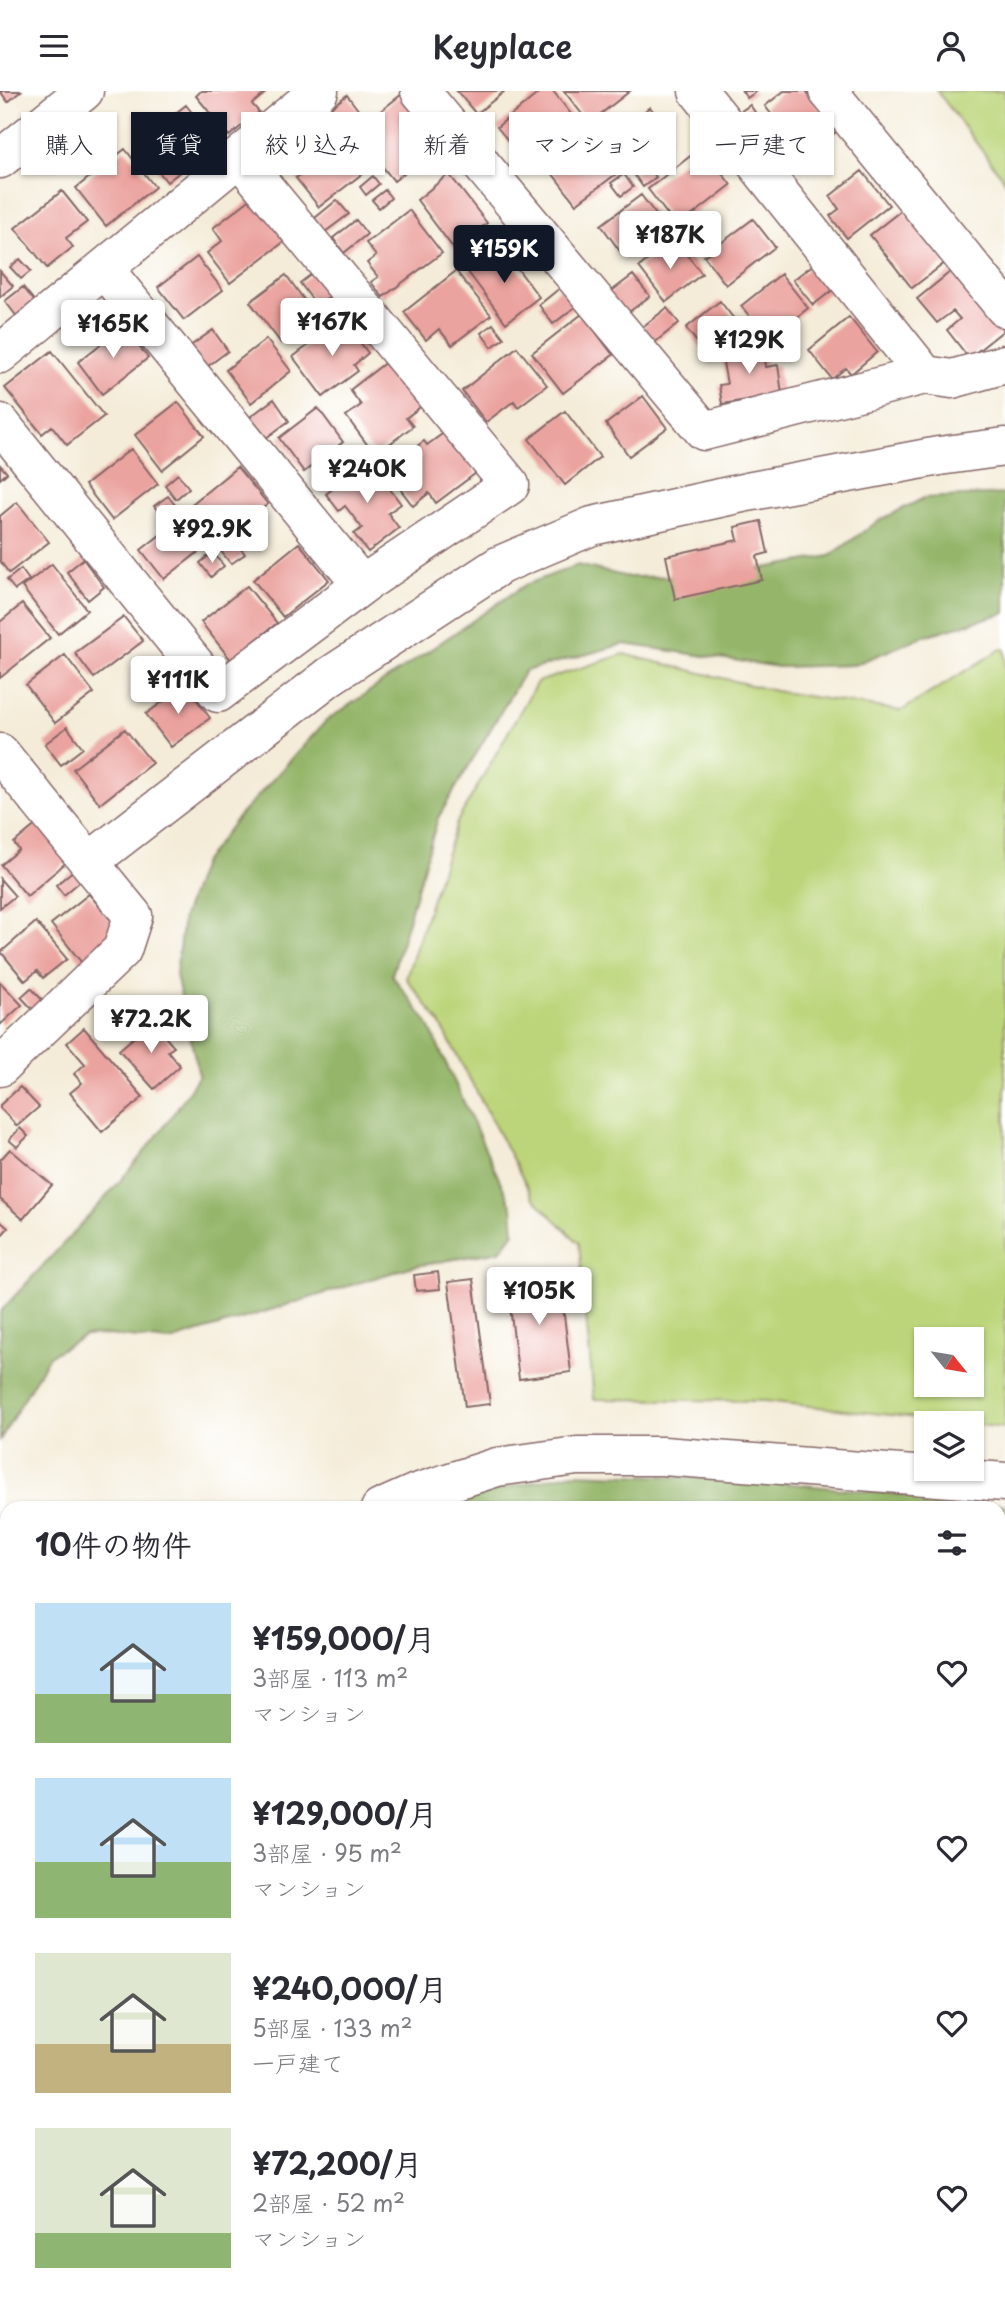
<!DOCTYPE html>
<html lang="ja">
<meta charset="utf-8">
<style>
:root{--surface:#fff;--page:#f7f7f7;--text:#2b2b33;--muted:#7c7c81;--accent:#111827}
body{margin:0;font-family:"Playpen Sans","Klee One",sans-serif;background:var(--page);color:var(--text);height:100vh;display:flex;flex-direction:column;font-size:26px;white-space:nowrap}
*{box-sizing:border-box;margin:0}
p{font-size:23px;color:var(--muted)}
.icon{flex:none;width:38px;height:38px;fill:none;stroke:currentColor;stroke-width:2;stroke-linecap:round;stroke-linejoin:round}
.map{position:relative;flex:1;overflow:hidden}
.side{position:absolute;left:0px;top:1410px;width:1006px;height:800px;display:flex;flex-direction:column;background:var(--surface);border-radius:21px 21px 0 0;box-shadow:0 2px 5px #0004}
.side>*{flex:none}
.banner{position:absolute;left:21px;top:21px;width:964px;height:63px;display:flex;gap:14px}
.needle{width:46px;rotate:120deg}
.fabs{position:absolute;left:914px;top:1236px;display:grid;gap:14px}
.fabs a{display:grid;place-items:center;width:70px;height:70px;border-radius:0px;background:var(--surface);box-shadow:0 2px 5px #0004;font-size:35px}
.price{position:absolute;translate:-50% -60px;padding:0 16px;border-radius:7px;background:#fff;color:#222;font-size:23px;line-height:46px;filter:drop-shadow(0 2px 4px #0008)}
.price::after{content:'';position:absolute;left:50%;top:42px;width:21px;height:16px;margin-left:-10px;background:inherit;clip-path:polygon(0 0,100% 0,50% 100%)}
.price.selected{background:var(--accent);color:#fff}
ul{padding:0;list-style:none}
li{display:flex;align-items:center;gap:21px;height:175px;padding:0 35px}
li span{display:grid;place-items:center;flex:none;width:196px;height:140px;border-radius:0px;color:#555}
li>.icon{margin-inline-start:auto}
span .icon{width:84px;height:84px;fill:#fffc;stroke-width:1}
li b{font-size:30px}
h2{display:flex;justify-content:space-between;align-items:center;height:84px;padding:0 35px;font-size:30px}
.tag{padding:0 24px;border-radius:0px;background:var(--surface);box-shadow:0 2px 5px #0004;font-size:24px;line-height:63px}
.tag.selected{background:var(--accent);color:#fff}
header{display:flex;justify-content:space-between;align-items:center;height:91px;padding:0 35px;background:var(--surface);font-size:32px;font-weight:600}
.map>svg:first-child{display:block}
.green{fill:#bcd57a;stroke:#837a52;stroke-width:2;fill-rule:evenodd}
.forest{fill:#95b66a;stroke:#706a4a;stroke-width:2}
.building{fill:#eba39f}
.lines{fill:none;stroke-linecap:round;stroke-linejoin:round}
.minor-casing{stroke:#866768;stroke-width:41}
.minor{stroke:#fff;stroke-width:38}
</style>
<header><svg class="icon" aria-label="menu" viewBox="0 0 24 24"><path d="M4 6h16M4 12h16M4 18h16"/></svg>Keyplace<svg class="icon" aria-label="person" viewBox="0 0 24 24"><circle cx="12" cy="8" r="4"/><path d="M4 21q1-7 8-7t8 7"/></svg></header>
<div class="map">
<svg width="1005" height="2209" viewBox="0 0 1005 2209">
<rect width="100%" height="100%" fill="#fff"/>
<filter id="ink" filterUnits="userSpaceOnUse"><feTurbulence type="fractalNoise" baseFrequency=".0143" numOctaves="2"/><feDisplacementMap in="SourceGraphic" scale="14" xChannelSelector="R" yChannelSelector="G"/><feConvolveMatrix kernelMatrix="1 2 1 2 8 2 1 2 1" color-interpolation-filters="sRGB"/></filter>
<filter id="wash" filterUnits="userSpaceOnUse"><feTurbulence type="fractalNoise" baseFrequency=".00686" numOctaves="4" result="noise"/><feDisplacementMap in="SourceGraphic" scale="28" xChannelSelector="R" yChannelSelector="G"/><feGaussianBlur stdDeviation="1.57" result="paint"/><feColorMatrix in="noise" values="0 0 0 0 0 0 0 0 0 0 0 0 0 0 0 0 0 1.4 0 .05"/><feComposite in="paint" operator="in"/></filter>
<g filter="url(#wash)">
<rect width="100%" height="100%" fill="#f4ecd8"/>
<path class="green" d="M937,0H1005V90Z
M1001,558H1005V1337L765,1310L594,1308L579,1152L533,1107L440,932L406,887L457,731L537,591L624,563L775,600L901,620ZM926,1248H971V1293H926Z"/>
<path class="forest" d="M1005,403V522L924,545L854,574L779,576L624,553L525,580L438,727L392,884L427,931L512,1116L514,1141L500,1160L410,1176L170,1250L108,1244L85,1245L49,1265L0,1349V1221C69,1145 145,1072 199,984L176,884L183,826L202,773L235,730L326,630L525,494L578,474L628,486L721,485L830,465L878,430L924,407Z
M573,1382L742,1388L1005,1414V2023L999,2021V1418H426L438,1412Z
M18,2203H813L829,2209H18Z"/>
<g id="blocks">
<path class="building" d="M0,0H21L8,11Z
M201,0H268L252,13L259,21L229,45L196,5Z
M457,0H505L476,23Z
M541,0H553L578,32L536,65L526,53L517,61L497,36Z
M564,0H630L589,32Z
M742,0H757L747,7Z
M784,0H806L837,40L804,66L765,15Z
M402,3L441,53L394,90L360,48L374,38L368,30Z
M347,4L359,20L340,35L328,19Z
M186,14L216,52L167,91L137,53Z
M750,14L759,27L747,36L737,23Z
M650,16L672,45L630,76L609,48Z
M107,45L115,55L103,64L95,56Z
M596,49L620,80L576,113L552,82Z
M344,50L367,79L319,116L296,87Z
M702,56L731,94L677,136L648,98Z
M125,58L155,96L106,135L76,97Z
M646,73L656,86L643,96L633,82Z
M862,80L889,114L847,147L830,125L839,118L830,105Z
M449,83L487,132L454,158L417,109Z
M624,83L633,96L621,105L611,92Z
M373,85L379,93L366,104L360,96Z
M385,99L391,107L379,117L372,109Z
M62,100L87,131L66,147L73,156L47,177L15,137Z
M256,104L289,147L230,192L207,162L222,150L213,137Z
M641,104L663,133L622,163L601,134Z
M337,109L349,123L325,141L315,127Z
M903,118L946,171L912,197L870,144Z
M409,119L442,162L383,206L371,191L378,186L367,172L376,165L366,152Z
M753,128L775,156L726,194L704,165Z
M356,129L367,143L344,162L333,147Z
M695,134L704,147L692,157L682,143Z
M675,148L702,183L666,211L639,176Z
M501,156L539,206L506,232L468,181Z
M197,166L223,199L184,229L158,196Z
M20,168L31,180L21,188L10,176Z
M814,173L834,198L813,214L793,189Z
M955,177L1004,239L969,267L947,239L960,228L953,220L937,232L917,208Z
M317,179L335,202L317,215L300,192Z
M0,180L13,195L0,206Z
M456,180L491,224L452,254L439,238L426,249L404,221Z
M781,183L808,217L769,249L741,215Z
M286,184L308,214L296,223L305,235L281,252L250,211Z
M633,184L650,205L625,224L609,202Z
M23,196L36,212L18,227L5,210Z
M560,197L575,216L553,233L539,214Z
M720,210L738,233L704,260L686,237Z
M667,217L679,232L654,252L641,237Z
M582,223L613,264L563,302L532,262Z
M849,226L877,261L851,283L846,277L832,288L809,259Z
M343,228L368,262L354,274L358,280L323,306L293,266Z
M493,233L504,247L492,256L481,242Z
M124,235L148,267L102,303L78,271Z
M213,239L228,260L204,278L189,256Z
M266,248L291,280L251,312L226,279Z
M763,254L766,276L778,274L782,303L722,313L719,294L727,293L721,261Z
M517,256L547,294L518,316L514,310L486,331L462,300Z
M52,260L104,325L67,354L52,335L42,343L5,297Z
M390,268L424,313L406,327L413,335L375,364L346,325L361,314L350,299Z
M643,305L667,337L629,365L606,333Z
M274,308L289,330L266,347L250,326Z
M178,311L204,345L162,379L135,344Z
M318,317L343,351L304,381L279,347Z
M565,320L600,366L565,394L529,348Z
M445,341L476,382L436,412L429,402L413,415L386,379L424,350L427,354Z
M131,358L158,393L112,429L85,394Z
M369,370L401,413L388,422L399,437L368,461L354,443L362,437L345,415L339,420L326,403Z
M0,374L7,382L0,388Z
M237,376L268,413L221,451L192,413Z
M178,383L189,397L176,408L165,394Z
M168,405L179,419L166,430L154,415Z
M17,411L49,451L9,482L0,470V425Z
M187,423L210,452L164,488L141,459Z
M761,430L768,462L757,465L762,489L675,508L666,465L738,449L735,436Z
M233,448L245,463L231,473L220,459Z
M299,452L329,489L283,526L253,489Z
M213,461L224,475L211,486L200,472Z
M83,468L104,496L88,509L67,481Z
M52,473L87,519L58,543L22,496Z
M21,478L29,489L15,499L7,489Z
M247,495L277,532L231,569L201,531Z
M22,513L50,547L0,587V531Z
M124,526L143,550L94,587L75,562Z
M65,564L94,602L55,632L26,594Z
M186,594L210,627L171,656L146,623Z
M67,636L83,657L61,674L45,653Z
M125,638L152,672L100,713L73,678Z
M38,732L69,769L27,805L1,774L19,759L14,752Z
M75,778L84,787L64,804L56,794Z
M0,788L15,805L0,817Z
M89,803L116,835L113,848L82,872L51,833Z
M36,831L67,868L43,887L37,880L25,890L1,861Z
M0,891L22,914L0,934Z
M31,897L47,914L37,923L21,906Z
M152,931L174,956L168,960L180,975L154,998L119,959Z
M84,937L143,1006L102,1041L70,1002L82,992L74,983L85,973L67,952Z
M20,996L39,1016L17,1035L0,1017V1014Z
M20,1037L28,1045L17,1056L9,1049Z
M10,1058L52,1094L23,1128L0,1108V1069Z
M0,1130L8,1137L0,1146Z
M438,1181L440,1198L416,1200L414,1184Z
M559,1184L571,1281L519,1288L507,1191Z
M473,1188L490,1313L465,1316L448,1191Z
M999,2043L1005,2045V2209H979L977,2203H999Z"/>
</g>
</g>
<g filter="url(#ink)">
<use href="#blocks" fill-opacity="0" stroke="#866768" stroke-width="2"/>
<g class="lines">
<defs>
<path id="minor" d="M420,0L704,340L925,284L698,0
M828,0L1005,217
M0,68L84,0
M104,178L362,494
M0,263L319,0
M925,284L952,288L1005,273
M0,332L218,602L362,494L510,394L239,66
M0,662L133,825L122,859L0,976
M89,771L330,585L500,474L592,435L747,401L939,365L1005,356
M380,1418L416,1402L497,1376L577,1365H663L1005,1391
M0,2003L7,1975"/>
</defs>
<use href="#minor" class="minor-casing"/>
<use href="#minor" class="minor"/>
</g>
</g>
</svg>
<div class="fabs">
<a><svg class="needle" viewBox="-14 -14 28 28"><path d="M0-13l5 13h-10z" fill="#e53935"/><path d="M0 13l5-13h-10z" fill="#7c7c81"/></svg></a>
<a><svg class="icon" aria-label="layers" viewBox="0 0 24 24"><path d="M12 4l9 5-9 5-9-5zM3 14l9 5 9-5"/></svg></a>
</div>
<b class="price" style="left:670px;top:180px">¥187K</b>
<b class="price selected" style="left:504px;top:194px">¥159K</b>
<b class="price" style="left:332px;top:267px">¥167K</b>
<b class="price" style="left:113px;top:269px">¥165K</b>
<b class="price" style="left:749px;top:285px">¥129K</b>
<b class="price" style="left:367px;top:414px">¥240K</b>
<b class="price" style="left:212px;top:474px">¥92.9K</b>
<b class="price" style="left:178px;top:625px">¥111K</b>
<b class="price" style="left:151px;top:964px">¥72.2K</b>
<b class="price" style="left:539px;top:1236px">¥105K</b>
<div class="banner">
<a class="tag">購入</a>
<a class="tag selected">賃貸</a>
<a class="tag">絞り込み</a>
<a class="tag">新着</a>
<a class="tag">マンション</a>
<a class="tag">一戸建て</a>
</div>
<section class="side">
<h2>10件の物件<svg class="icon" aria-label="filters" viewBox="0 0 24 24"><path d="M4 7h16M4 17h16"/><circle cx="9" cy="7" r="2"/><circle cx="15" cy="17" r="2"/></svg></h2>
<ul>
<li><span style="background:linear-gradient(#bfe0f5 65%,#8fb573 0)"><svg class="icon" aria-label="home" viewBox="0 0 24 24"><path d="M3 11l9-7 9 7M6 9v11h12V9"/></svg></span><div><b>¥159,000/月</b><p>3部屋 · 113 m²</p><p>マンション</p></div><svg class="icon" aria-label="heart" viewBox="0 0 24 24"><path d="M12 20l-8-8c-3-5 5-10 8-4 3-6 11-1 8 4z"/></svg></li>
<li><span style="background:linear-gradient(#bfe0f5 60%,#8fb573 0)"><svg class="icon" aria-label="home" viewBox="0 0 24 24"><path d="M3 11l9-7 9 7M6 9v11h12V9"/></svg></span><div><b>¥129,000/月</b><p>3部屋 · 95 m²</p><p>マンション</p></div><svg class="icon" aria-label="heart" viewBox="0 0 24 24"><path d="M12 20l-8-8c-3-5 5-10 8-4 3-6 11-1 8 4z"/></svg></li>
<li><span style="background:linear-gradient(#dfe7d0 65%,#c2b280 0)"><svg class="icon" aria-label="home" viewBox="0 0 24 24"><path d="M3 11l9-7 9 7M6 9v11h12V9"/></svg></span><div><b>¥240,000/月</b><p>5部屋 · 133 m²</p><p>一戸建て</p></div><svg class="icon" aria-label="heart" viewBox="0 0 24 24"><path d="M12 20l-8-8c-3-5 5-10 8-4 3-6 11-1 8 4z"/></svg></li>
<li><span style="background:linear-gradient(#dfe7d0 75%,#8fb573 0)"><svg class="icon" aria-label="home" viewBox="0 0 24 24"><path d="M3 11l9-7 9 7M6 9v11h12V9"/></svg></span><div><b>¥72,200/月</b><p>2部屋 · 52 m²</p><p>マンション</p></div><svg class="icon" aria-label="heart" viewBox="0 0 24 24"><path d="M12 20l-8-8c-3-5 5-10 8-4 3-6 11-1 8 4z"/></svg></li>
</ul>
</section>
</div>
